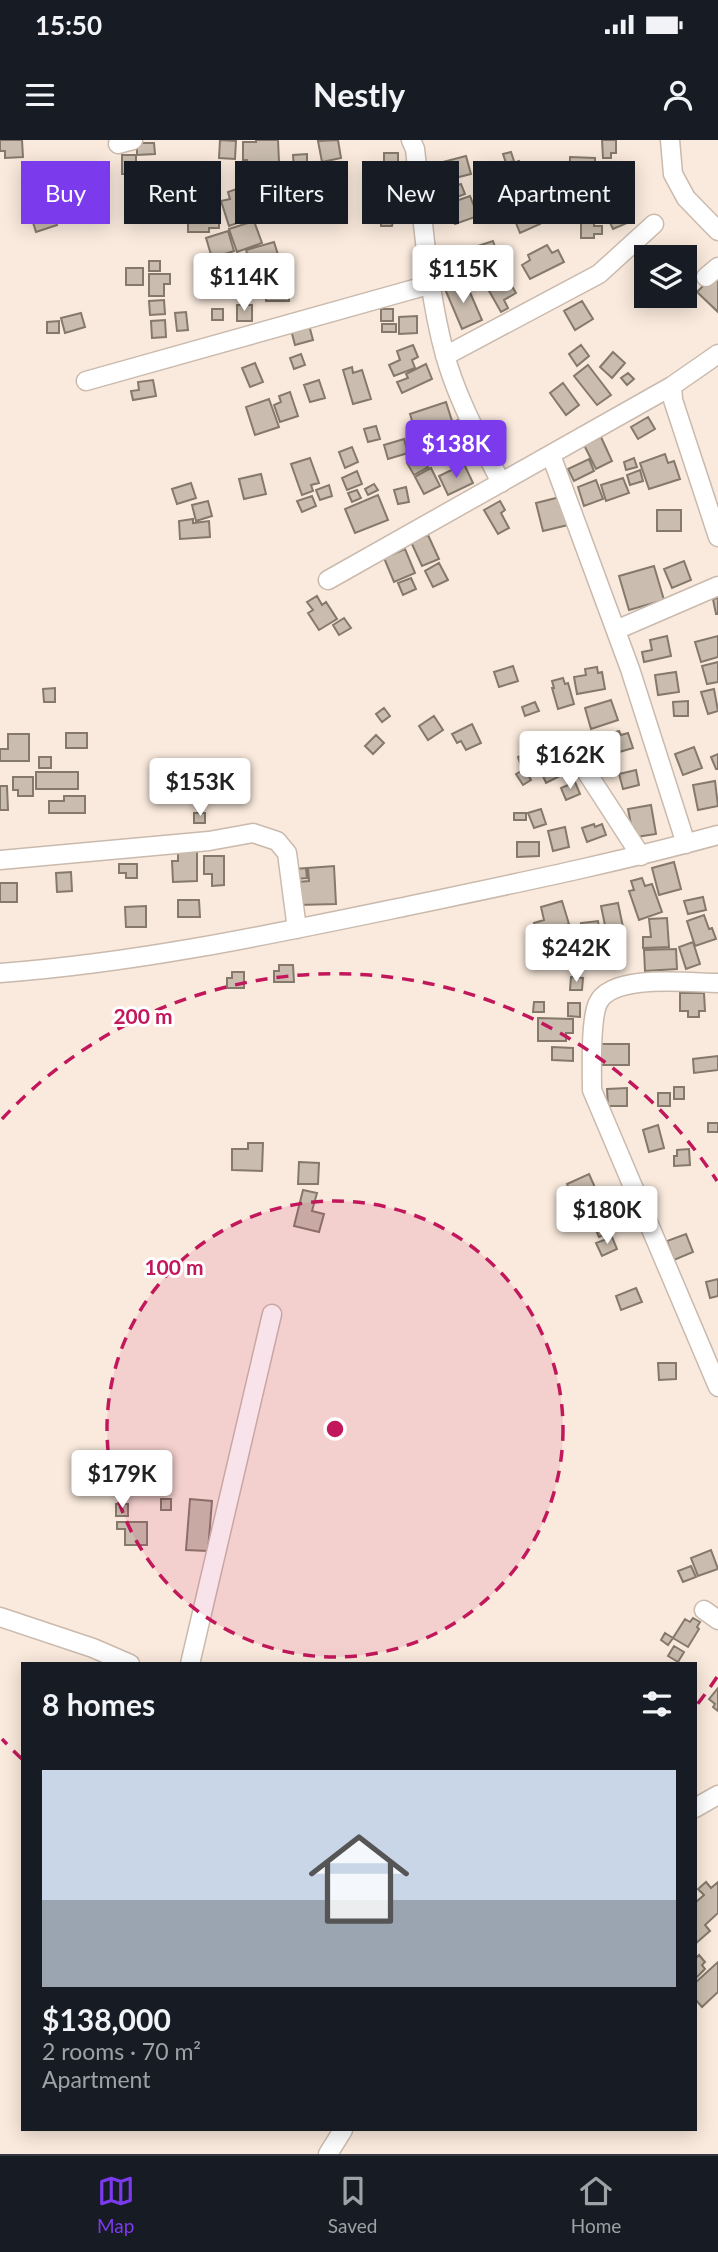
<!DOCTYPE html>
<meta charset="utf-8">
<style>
:root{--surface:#171b24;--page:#242831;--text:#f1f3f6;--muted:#9ea1a6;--line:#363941;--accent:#7c3aed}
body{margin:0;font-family:Lato,sans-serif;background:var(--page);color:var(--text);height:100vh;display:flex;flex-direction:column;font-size:26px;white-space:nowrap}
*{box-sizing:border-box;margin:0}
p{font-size:23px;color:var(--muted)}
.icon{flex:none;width:38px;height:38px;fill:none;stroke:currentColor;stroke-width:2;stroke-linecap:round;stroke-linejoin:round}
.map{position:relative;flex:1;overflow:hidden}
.panel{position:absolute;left:21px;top:1522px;width:676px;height:469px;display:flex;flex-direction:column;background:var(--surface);border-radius:0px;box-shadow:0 4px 18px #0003}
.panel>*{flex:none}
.top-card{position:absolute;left:21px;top:21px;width:677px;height:63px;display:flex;gap:14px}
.buttons{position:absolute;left:634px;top:105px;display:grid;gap:14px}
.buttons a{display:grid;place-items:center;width:63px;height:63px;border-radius:0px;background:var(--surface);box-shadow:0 4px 18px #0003;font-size:35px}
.price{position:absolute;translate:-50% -60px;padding:0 16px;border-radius:7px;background:#fff;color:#222;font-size:23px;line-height:46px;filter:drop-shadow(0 2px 4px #0008)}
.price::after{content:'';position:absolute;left:50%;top:42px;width:21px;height:16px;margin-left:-10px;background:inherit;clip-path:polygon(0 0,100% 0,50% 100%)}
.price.on{background:var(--accent);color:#fff}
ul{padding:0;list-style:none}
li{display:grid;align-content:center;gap:14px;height:371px;padding:0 21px}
li span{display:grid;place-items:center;height:217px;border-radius:0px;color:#555}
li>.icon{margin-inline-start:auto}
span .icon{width:126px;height:126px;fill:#fffc;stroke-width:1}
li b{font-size:30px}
h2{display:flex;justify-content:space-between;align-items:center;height:84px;padding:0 21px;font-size:30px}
.chip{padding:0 24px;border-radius:0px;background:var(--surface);box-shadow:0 4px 18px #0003;font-size:24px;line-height:63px}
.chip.on{background:var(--accent);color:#fff}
.status{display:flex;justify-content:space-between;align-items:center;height:49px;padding:0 35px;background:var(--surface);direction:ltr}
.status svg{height:19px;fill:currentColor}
header{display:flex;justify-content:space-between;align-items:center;height:91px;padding:0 21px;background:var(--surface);font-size:32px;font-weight:700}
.menu{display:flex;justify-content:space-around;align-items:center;height:98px;border-top:2px solid var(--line);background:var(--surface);font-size:19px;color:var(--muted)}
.menu a{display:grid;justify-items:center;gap:4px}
.menu .on{color:var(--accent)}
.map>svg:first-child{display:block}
.building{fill:#cabdaf;stroke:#85796b;stroke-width:2}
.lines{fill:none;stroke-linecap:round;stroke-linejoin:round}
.minor-casing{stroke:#cabaad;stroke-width:21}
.minor{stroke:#fff;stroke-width:18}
.ring{fill:none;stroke:#c2185b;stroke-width:3.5;stroke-dasharray:12 9}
.centre{fill:#c2185b;stroke:#fff;stroke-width:3.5}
.ring-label{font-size:21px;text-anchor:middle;font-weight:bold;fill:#c2185b;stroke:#fff;stroke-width:6;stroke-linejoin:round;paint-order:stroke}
</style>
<div class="status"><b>15:50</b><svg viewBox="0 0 49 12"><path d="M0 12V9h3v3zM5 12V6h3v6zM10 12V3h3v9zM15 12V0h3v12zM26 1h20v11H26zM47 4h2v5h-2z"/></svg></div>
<header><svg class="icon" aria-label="menu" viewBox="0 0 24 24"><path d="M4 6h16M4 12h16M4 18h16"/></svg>Nestly<svg class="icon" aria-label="person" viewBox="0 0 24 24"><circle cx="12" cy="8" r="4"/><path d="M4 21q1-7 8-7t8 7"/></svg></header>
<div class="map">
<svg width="718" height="2014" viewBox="0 0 718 2014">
<rect width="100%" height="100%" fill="#faeadd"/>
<path class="building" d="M0,0H22L23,17L5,18V11H0Z
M220,0L236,1L235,19L219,18Z
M256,0H278L279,22H259V29L247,30V20H243V2H256Z
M338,0L341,18L322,22L318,1Z
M602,0H616V13H611V18H603Z
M137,3H154L155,14L137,15Z
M511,12L514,21L506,23L503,14Z
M384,13H398V23H384Z
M307,14V31H294L293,15Z
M122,15H136V34H122Z
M466,16L471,34L443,41L439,23Z
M570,17L595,18V47H590V58H586V63H569Z
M519,21L525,41L499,50L495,36L500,35L498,28Z
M408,27V39H390V28Z
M334,29H347V42H335Z
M492,40L497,54L484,59L479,45Z
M461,44L465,54L449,60L446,49Z
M239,48L249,79L229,86L221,61L230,59L228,52Z
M45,49L57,85L36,92L26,60L31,59L29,54Z
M470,56L478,76L455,84L447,64Z
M208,61H219V88H209V92H188V65H208Z
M619,65L627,83L613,89L605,72Z
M533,70L540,84L520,93L514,78Z
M381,72H395L392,86H381Z
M581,78H594V86H602V94H594V98H581Z
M254,81L262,103L237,112L229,89Z
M228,91L234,111L212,118L206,98Z
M493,101L499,118L478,125L472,108Z
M274,102L280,121L244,132L241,123L249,120L246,110Z
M547,105L552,113L558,110L564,122L530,139L522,125L530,120L528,115Z
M464,109L469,128L440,135L435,116Z
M236,114L241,133L212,141L207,122Z
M149,121H160V131H149Z
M126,128H143V145H126Z
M149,134H170V144H164V156H149Z
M715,134L718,137V172L697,152Z
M276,137H293V152H289V161H266V141H276Z
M507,138L516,153L504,160L508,168L501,172L488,149Z
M465,141L482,180L462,189L445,149Z
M228,142H237V155H228Z
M658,156H679L668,166Z
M164,160L165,174L150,175L149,161Z
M582,161L593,179L575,190L564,171Z
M237,165H252V181H237Z
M212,169H223V180H212Z
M381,169H393V181H381Z
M186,172L188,190L177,191L175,173Z
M81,173L85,187L65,193L61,178Z
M417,176V193L399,194V177Z
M165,180L166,197L152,198L151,181Z
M59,181V193H47V182Z
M382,184H396V192H382Z
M309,185L313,200L295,205L291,190Z
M413,205L418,217L412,220L415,228L394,236L389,225L400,220L397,211Z
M581,205L589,216L577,226L569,214Z
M613,212L625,223L612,238L600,227Z
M301,214L305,225L294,229L290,218Z
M255,223L263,242L250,247L242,228Z
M426,224L432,239L402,253L397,242L408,238L406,234Z
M588,225L611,255L597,265L574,236Z
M352,227L353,233L362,230L371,259L353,264L343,230Z
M628,233L634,239L627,245L621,238Z
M153,240L156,256L133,260L131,251L139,250L138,242Z
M319,240L325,258L310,262L304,245Z
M563,243L579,265L566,275L550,253Z
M290,252L298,276L280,282L274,265L281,262L279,256Z
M269,259L279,287L255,295L246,267Z
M446,262L452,281L436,287L437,291L417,297L410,274Z
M648,277L655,289L638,299L631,287Z
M460,279L468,296L456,301L454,297L445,301L439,289Z
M376,286L380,299L368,302L364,289Z
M601,297L612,321L596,329L584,305Z
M404,299L408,313L388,319L384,305Z
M352,307L358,322L345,328L339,312Z
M665,314L668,323L674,321L680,339L649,349L640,323Z
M422,315L428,327L414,335L407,323Z
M310,318L319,343L311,345L313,351L302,355L291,324Z
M634,318L637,327L626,330L624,322Z
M589,319L594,331L574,341L568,329Z
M464,324L473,343L448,355L439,336Z
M431,328L440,346L424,354L415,337Z
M640,330L643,341L630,345L627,335Z
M357,331L362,344L347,350L342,338Z
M261,334L266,354L244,359L239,339Z
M623,338L629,353L606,361L601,345Z
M596,340L603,359L584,366L578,347Z
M191,343L196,358L177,364L172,349Z
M374,344L378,350L368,355L365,349Z
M329,345L332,356L320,360L316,350Z
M406,347L409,362L398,364L394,350Z
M357,350L361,358L352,362L348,353Z
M378,355L388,380L355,393L345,369Z
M312,356L316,366L302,372L297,361Z
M560,357L568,385L543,391L536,363Z
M208,361L212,376L196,381L192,365Z
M500,361L505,370L501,373L509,388L498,394L484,370Z
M657,370H681V391H657Z
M193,379V383L209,381L210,397L180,399L179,381Z
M428,395L439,419L422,426L411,402Z
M405,409L415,433L394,442L384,418Z
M684,421L691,440L672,448L664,429Z
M439,423L448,440L433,447L425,431Z
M654,426L664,460L629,470L619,436Z
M411,438L416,449L403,455L398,443Z
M317,456L322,465L326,462L337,479L319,490L308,473L313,470L307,462Z
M718,458V474H716L713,459Z
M344,478L351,488L339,495L333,485Z
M667,496L671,516L644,522L642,512L652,510L650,500Z
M718,496V517L701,522L695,502Z
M718,522V542L707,544L702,526Z
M513,526L518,541L499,547L494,532Z
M597,527L598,533L602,532L605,549L577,554L574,537L586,535L585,529Z
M676,532L679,552L658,555L655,535Z
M563,538L565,544L568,543L574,564L558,569L552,548H554L552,541Z
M55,548V562H44L43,549Z
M714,549L718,571L708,574L701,552Z
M611,560L618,580L591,589L585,568Z
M688,561V576H674L673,562Z
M535,562L539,571L525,576L522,567Z
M384,568L390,576L382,582L376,574Z
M434,576L443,590L428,600L419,586Z
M472,584L481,603L466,610L461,601L457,603L452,594Z
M619,591L621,595L628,593L633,608L609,615L606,606L599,609L596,598Z
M66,593H87V608H66Z
M8,594H29V621H0V609H8Z
M376,595L384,603L373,614L365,606Z
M549,604L564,634L546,643L532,612Z
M694,607L702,628L683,635L675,614Z
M530,612L534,622L522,628L518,617Z
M718,614V629H716L711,617Z
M39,617H51V628H39Z
M525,629L531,640L523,645L516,634Z
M636,630L639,645L623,649L619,634Z
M36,632H78V649H36Z
M13,637H33V656H18V650H13Z
M715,641L718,666L698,670L693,645Z
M575,642L580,654L566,660L561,648Z
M0,646H7L8,670H0Z
M64,656H85V673H49V661H64Z
M651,665L656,694L636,697L635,689H632L628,669Z
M541,669L546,684L534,688L528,673Z
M194,673H205V683H194Z
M514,673H526V680H514Z
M594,684L595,687L602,684L606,695L587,702L582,688Z
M565,687L569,707L553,711L548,691Z
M517,702H539V716L517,717Z
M197,709V741L173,742L172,721H178V710Z
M204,716H224V745L212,746V734H204Z
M674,722L681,749L659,755L652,728Z
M119,724H137V738H126V733H119Z
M334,726L336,764L298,765L297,742L309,741L308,728Z
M306,728L307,738L296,739L295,729Z
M71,732L72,751L57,752L56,733Z
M642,738L645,746L652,744L662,772L639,780L629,751L634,750L631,741Z
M0,743H17V762H0Z
M703,757L706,770L688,774L684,761Z
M178,760H199L200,777H178Z
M562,761L569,784L538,794L534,783L544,780L541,767Z
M618,763L623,787L606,790L601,766Z
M146,766V787H126L125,767Z
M704,775L709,789L712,788L716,799L695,806L687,781Z
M667,778L669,807L643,808V797H651L649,779Z
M598,781L600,796L583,798L581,783Z
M693,802L700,824L686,829L679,807Z
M676,809L677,829L645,831L644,810Z
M279,825H293L294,842H274V831H279Z
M232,832H244V848H227V838H232Z
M571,837L583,838L582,850H570Z
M680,853H704L705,871H699V877H688V871H680Z
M534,862H544V872H533Z
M568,863H580V877L568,876Z
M538,878L573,879V893H566V901H538Z
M598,904H629V925H598Z
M552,907L573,908V921L552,920Z
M718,916V930L694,933L693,919Z
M674,947H684V959H674Z
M627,948V966H608L607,949Z
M658,953H670V966H658Z
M708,983H718V992H708Z
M658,985L664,1008L649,1012L643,990Z
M248,1003H263L262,1031L232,1030V1009H248Z
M689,1009L690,1025L674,1026V1016H677V1010Z
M299,1022L319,1023L318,1044H298Z
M589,1034L597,1052L581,1060L577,1051L571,1053L567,1044Z
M303,1050L317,1053L312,1071L324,1074L319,1092L294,1086Z
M614,1066L616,1071L625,1067L632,1082L599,1097L590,1077Z
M686,1094L693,1112L674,1120L667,1101Z
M612,1097L617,1109L602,1116L596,1103Z
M718,1139V1156L710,1158L706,1142Z
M636,1148L642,1162L621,1170L616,1156Z
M658,1223H676V1239L659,1240Z
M161,1359H171V1370H161Z
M190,1359L212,1361L208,1411L186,1410Z
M116,1364H128V1376H116Z
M117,1382H147V1405H125V1389H117Z
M711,1410L718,1429L698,1436L691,1418Z
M691,1426L696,1437L683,1442L678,1431Z
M693,1478L700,1482L697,1487L699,1489L688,1507L673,1498L685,1479L690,1482Z
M665,1493L673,1498L668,1505L661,1500Z
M674,1506L684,1512L678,1522L668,1516Z
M718,1548V1571L713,1567L715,1564L709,1559Z
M706,1742L711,1748L718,1742V1773L705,1785L710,1791L695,1804V1763L704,1755L698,1749Z
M699,1815L705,1822L702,1825L705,1829L695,1839V1819Z
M718,1822V1852L702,1867L695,1859V1843Z"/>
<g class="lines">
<defs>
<path id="minor" d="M411,0L415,9C423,77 427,149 445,215C457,259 481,302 501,343
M670,0L673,34L686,58L718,91
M118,4L133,0
M706,137L718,127
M718,214L672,246L673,260L718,397
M445,216L599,134L654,84
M86,241L432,144
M551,315L630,529L686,704
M328,440L672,246
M616,490L718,446
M582,625L641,716
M0,720L209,701L253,693L277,701L287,713L297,789
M0,833C137,823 273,794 408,766C512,744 616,723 718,695
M718,843C690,843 612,833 598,863C590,880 592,929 592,950L718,1247
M704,1470L718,1480
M0,1477L93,1508L130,1524
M190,1524L272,1174
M695,1668L718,1655
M328,2014L343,1990"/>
</defs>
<use href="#minor" class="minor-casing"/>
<use href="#minor" class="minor"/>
</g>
<circle cx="335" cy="1289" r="228" fill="#c2185b" fill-opacity=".12"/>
<g class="ring">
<circle cx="335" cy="1289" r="228"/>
<path d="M717 1537A455 455 0 0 1 696 1566M22 1619A455 455 0 0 1 2 1599M2 979A455 455 0 0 1 717 1041"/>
</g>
<circle cx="335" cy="1289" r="10" class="centre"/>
<g class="ring-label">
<text x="143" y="884">200 m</text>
<text x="174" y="1135">100 m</text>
</g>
</svg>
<div class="buttons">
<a><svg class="icon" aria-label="layers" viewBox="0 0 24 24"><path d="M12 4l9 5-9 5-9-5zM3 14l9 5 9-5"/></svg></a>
</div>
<b class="price" style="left:463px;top:165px">$115K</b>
<b class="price" style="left:244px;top:173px">$114K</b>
<b class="price on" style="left:456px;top:340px">$138K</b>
<b class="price" style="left:570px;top:651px">$162K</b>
<b class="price" style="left:200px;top:678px">$153K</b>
<b class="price" style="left:576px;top:844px">$242K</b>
<b class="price" style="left:607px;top:1106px">$180K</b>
<b class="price" style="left:122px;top:1370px">$179K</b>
<div class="top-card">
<a class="chip on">Buy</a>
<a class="chip">Rent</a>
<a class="chip">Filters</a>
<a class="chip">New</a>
<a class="chip">Apartment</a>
</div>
<section class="panel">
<h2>8 homes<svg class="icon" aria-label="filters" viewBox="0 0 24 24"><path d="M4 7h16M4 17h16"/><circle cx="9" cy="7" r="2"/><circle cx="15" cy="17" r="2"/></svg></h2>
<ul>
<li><span style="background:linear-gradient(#c9d6e8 60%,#9aa5b1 0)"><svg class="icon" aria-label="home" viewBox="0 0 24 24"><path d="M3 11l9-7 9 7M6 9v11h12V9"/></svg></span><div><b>$138,000</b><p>2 rooms · 70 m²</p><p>Apartment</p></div></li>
</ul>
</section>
</div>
<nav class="menu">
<a class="on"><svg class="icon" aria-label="map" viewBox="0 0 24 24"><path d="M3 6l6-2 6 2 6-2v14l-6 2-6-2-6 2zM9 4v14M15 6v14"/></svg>Map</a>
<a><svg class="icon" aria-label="saved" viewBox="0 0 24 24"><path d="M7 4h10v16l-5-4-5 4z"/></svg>Saved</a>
<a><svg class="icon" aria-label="home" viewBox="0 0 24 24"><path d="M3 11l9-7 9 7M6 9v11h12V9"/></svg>Home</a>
</nav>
